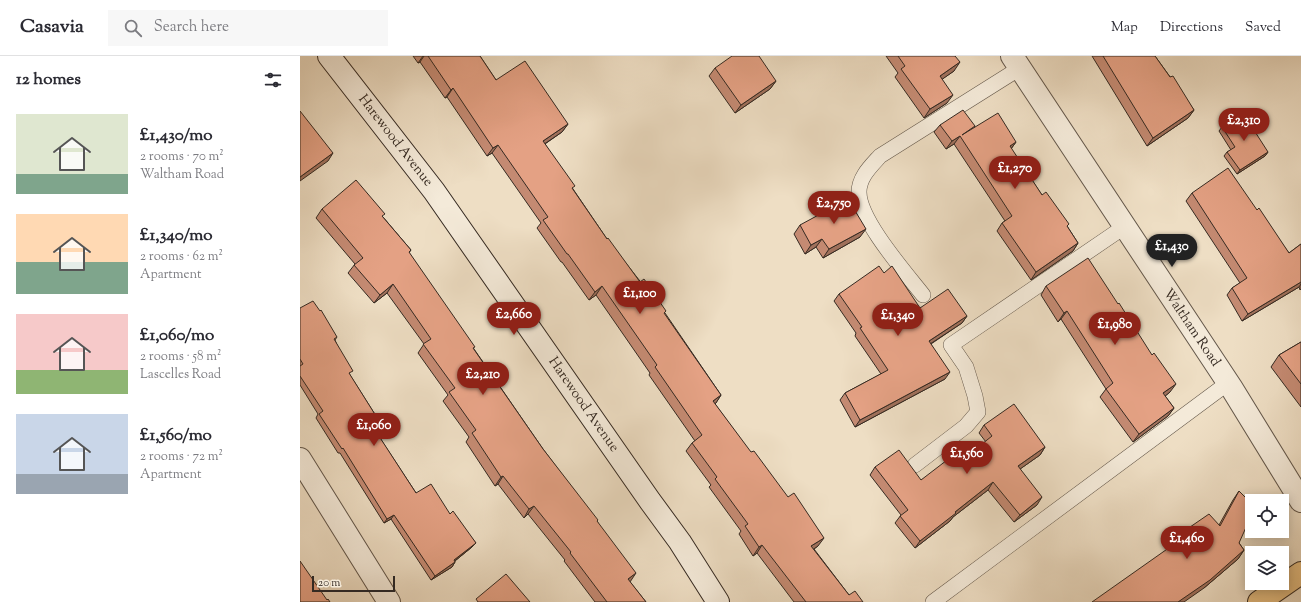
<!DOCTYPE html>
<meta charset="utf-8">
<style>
:root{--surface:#fff;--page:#f7f7f7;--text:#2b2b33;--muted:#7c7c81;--line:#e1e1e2;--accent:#8f2418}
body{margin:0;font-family:"Sorts Mill Goudy",serif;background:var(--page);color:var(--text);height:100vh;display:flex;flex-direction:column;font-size:15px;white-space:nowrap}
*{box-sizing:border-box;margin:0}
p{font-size:13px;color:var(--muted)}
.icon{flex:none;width:22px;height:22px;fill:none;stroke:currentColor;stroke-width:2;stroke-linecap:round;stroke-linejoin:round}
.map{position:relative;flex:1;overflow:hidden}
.sheet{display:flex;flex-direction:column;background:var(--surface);width:300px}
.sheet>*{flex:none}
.controls{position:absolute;left:945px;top:438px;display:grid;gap:8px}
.controls a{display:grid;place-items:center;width:44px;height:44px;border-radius:0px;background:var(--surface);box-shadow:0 2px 10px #0003;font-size:20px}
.scale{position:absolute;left:12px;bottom:10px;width:83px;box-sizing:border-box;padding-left:4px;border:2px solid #352a22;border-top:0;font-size:11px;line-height:14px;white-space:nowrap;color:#352a22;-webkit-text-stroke:3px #f4ead9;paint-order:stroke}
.price{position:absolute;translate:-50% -34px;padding:0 9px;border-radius:14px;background:var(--accent);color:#fff;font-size:13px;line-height:26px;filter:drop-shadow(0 1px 2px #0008)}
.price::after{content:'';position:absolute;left:50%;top:24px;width:12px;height:9px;margin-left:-6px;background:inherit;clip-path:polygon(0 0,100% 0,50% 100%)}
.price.on{background:#222;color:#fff}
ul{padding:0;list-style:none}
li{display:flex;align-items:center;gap:12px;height:100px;padding:0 16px}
li span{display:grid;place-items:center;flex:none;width:112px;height:80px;border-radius:0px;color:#555}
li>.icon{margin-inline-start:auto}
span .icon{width:48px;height:48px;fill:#fffc;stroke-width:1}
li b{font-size:17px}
h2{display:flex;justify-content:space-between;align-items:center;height:48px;padding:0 16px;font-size:17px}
header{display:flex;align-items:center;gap:24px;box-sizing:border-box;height:56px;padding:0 20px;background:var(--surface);border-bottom:1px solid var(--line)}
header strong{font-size:19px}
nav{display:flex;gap:22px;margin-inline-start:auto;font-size:14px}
.search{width:280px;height:36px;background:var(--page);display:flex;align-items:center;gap:10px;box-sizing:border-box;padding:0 14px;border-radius:0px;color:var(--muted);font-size:15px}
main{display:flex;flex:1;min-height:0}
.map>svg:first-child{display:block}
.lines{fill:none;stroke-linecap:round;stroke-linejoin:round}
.lane-casing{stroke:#63574a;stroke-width:16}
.street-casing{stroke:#63574a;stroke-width:24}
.secondary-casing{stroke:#352a22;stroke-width:24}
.primary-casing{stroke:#352a22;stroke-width:24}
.lane{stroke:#f4ead9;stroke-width:15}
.street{stroke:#f4ead9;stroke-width:22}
.secondary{stroke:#f4ead9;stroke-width:22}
.primary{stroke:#e7bf82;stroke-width:22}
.wall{fill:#c48a72;stroke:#352a22}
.shaded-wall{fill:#a0715c;stroke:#352a22}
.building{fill:#e4a184;stroke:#352a22}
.labels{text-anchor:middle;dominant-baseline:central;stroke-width:3.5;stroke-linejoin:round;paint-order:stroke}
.street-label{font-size:14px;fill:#352a22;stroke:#f4ead9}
</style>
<header>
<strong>Casavia</strong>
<div class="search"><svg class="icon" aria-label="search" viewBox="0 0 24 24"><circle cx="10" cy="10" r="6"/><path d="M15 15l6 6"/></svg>Search here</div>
<nav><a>Map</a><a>Directions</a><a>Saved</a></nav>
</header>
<main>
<section class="sheet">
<h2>12 homes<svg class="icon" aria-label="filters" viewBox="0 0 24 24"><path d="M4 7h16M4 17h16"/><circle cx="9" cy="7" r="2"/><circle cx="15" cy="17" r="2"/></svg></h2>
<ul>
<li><span style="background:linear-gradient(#dfe7d0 75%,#7fa58c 0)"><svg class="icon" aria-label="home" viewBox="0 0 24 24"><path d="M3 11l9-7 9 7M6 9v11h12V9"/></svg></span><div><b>£1,430/mo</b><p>2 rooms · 70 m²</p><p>Waltham Road</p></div></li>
<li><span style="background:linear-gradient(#ffd9b3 60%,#7fa58c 0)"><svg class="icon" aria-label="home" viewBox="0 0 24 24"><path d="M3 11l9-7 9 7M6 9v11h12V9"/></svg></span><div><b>£1,340/mo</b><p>2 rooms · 62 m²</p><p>Apartment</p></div></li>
<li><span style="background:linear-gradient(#f6c9c9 70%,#8fb573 0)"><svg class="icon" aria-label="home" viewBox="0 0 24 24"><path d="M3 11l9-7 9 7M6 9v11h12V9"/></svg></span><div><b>£1,060/mo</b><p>2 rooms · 58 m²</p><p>Lascelles Road</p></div></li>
<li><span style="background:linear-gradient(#c9d6e8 75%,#9aa5b1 0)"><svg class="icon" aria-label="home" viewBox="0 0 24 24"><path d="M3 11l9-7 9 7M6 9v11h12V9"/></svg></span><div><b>£1,560/mo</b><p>2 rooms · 72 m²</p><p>Apartment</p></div></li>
</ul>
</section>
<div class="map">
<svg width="1001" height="546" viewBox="0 0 1001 546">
<rect width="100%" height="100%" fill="#eedec4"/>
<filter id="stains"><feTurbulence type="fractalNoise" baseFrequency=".005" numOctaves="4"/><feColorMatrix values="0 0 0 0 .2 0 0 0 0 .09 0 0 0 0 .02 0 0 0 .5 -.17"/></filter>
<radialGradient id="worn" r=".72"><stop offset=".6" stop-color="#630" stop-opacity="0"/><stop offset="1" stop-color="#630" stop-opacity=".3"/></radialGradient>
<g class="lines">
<defs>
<path id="lane" d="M623,239C605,216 559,164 559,136C559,121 571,110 580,100L720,12
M615,409L666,370L678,356L675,340L666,311L651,289L824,171
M633,546L928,327"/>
<path id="street" d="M712,0L931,331L1001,445
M0,403L89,546"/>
<path id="secondary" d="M29,0L134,135L350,445L380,486L418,546"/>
<path id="primary" d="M959,546L1001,517"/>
</defs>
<use href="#lane" class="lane-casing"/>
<use href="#street" class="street-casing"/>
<use href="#secondary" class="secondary-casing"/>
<use href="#primary" class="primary-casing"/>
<use href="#lane" class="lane"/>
<use href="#street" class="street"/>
<use href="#secondary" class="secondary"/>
<use href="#primary" class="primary"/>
</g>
<path class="wall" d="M113,0H180L196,24L268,68L262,76L245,88L273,133L307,183L365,257L421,339L415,348L518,490L514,493L549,539L563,546H494L457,497L453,500L439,478L441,475L409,431L411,429L386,395L392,387L395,385L349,319L350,317L296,239L289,244L262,206H261L237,172L241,167L192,97L187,100L147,41L145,42L120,6L118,7Z
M586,0H655L654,15L642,23L647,47L624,62L595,21L598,17Z
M792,0H855L894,54L888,62L847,90Z
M415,12L476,25L470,33L435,57L409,20Z
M640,69L675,70L674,72L716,86L711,93L742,139L767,170L778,187L773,195L731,224L697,175L702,167L705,165L654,88L646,93L634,76Z
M922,71L968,96L965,100L937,118L924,100L927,96L931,94L919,75Z
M892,137L957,154L989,197L1001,188V233L1000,234L999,231L942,265L927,239L932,232L940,227L886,145Z
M22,153L83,161L111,194L109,197L174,293L243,393L297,465L330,526L346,546H295L264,505L265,504L228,458L224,462L198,428L195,430L166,386L169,381L143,345L148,339L118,297L124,288L87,237L74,247L48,217L55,208L16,162Z
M500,169L560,181L523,202L516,191L505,198L494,178Z
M584,217L620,252L667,260L662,267L631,288L645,323L555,371L540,344L545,337L581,318L555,280L556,277L534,245L539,238Z
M746,230L870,336L865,340L874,352L868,360L833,386L800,341L806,333L761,263L758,266L741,239Z
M0,252L37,281L35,284L50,319L76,360L74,363L76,376L116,437L150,458L176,487L172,491L155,505V506L152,511L131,524L91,463L84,467L40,397H38L16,362L18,358L0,329Z
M1001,286V351L971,311L979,299Z
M684,369L745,391L740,399L720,413L737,449L714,466L688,434L653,461L650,465L615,492L595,467L601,459L570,419L575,411L621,424L657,408L686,386L679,377Z
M939,435V487L944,494L938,503L904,532L871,488L877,480L919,469L933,444Z"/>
<path class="shaded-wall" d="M123,0H124L120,6L118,7Z
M660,6L654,15L634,29L640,20Z
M476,25L470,33L435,57L441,49Z
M153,32L147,41L145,42L151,34Z
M653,39L647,47L624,62L630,53Z
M894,54L888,62L847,90L853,82Z
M268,68L262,76L237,93L243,85Z
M660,80L654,88L646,93L652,85Z
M716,86L710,94V90Z
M198,89L192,97L187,100L193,92Z
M968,96L965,100L937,118L940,114Z
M33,97L28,105L0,125V121Z
M566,173L560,181L523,202L529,193Z
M522,183L516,191L505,198L511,189Z
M778,187L773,195L731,224L736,216Z
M1001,226V228L999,231L942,265L948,258Z
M93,228L87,237L74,247L80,239Z
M302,230L296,239L289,244L295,236Z
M767,255L761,263L758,266L764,257Z
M667,260L662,267L624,292L629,285Z
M650,316L645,323L555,371L560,364Z
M876,328L870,336L858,346L863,337Z
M421,339L416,347L407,353L413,345Z
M874,352L868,360L833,386L839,378Z
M745,391L740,399L713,418L718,410Z
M203,420L198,428L195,430L201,421Z
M693,426L688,434L653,461L650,465L615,492L620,485L655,456Z
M742,441L737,449L714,466L720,459Z
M234,450L228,458L224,462L229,453Z
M94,459L91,463L84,467L87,463Z
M524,482L518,490L505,499L511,490Z
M176,487L172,491L151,508L154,504Z
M462,489L457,497L453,500L459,491Z
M944,494L938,503L904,532L884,546H878Z
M155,506L152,511L131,524L135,520Z
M336,517L330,526L322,532L328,523Z"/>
<path class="building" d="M128,0H180L196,24L225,5L268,68L243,85L275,130L272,132L307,183L308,182L340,226L344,223L366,255L364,257L421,339L413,345L451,396L454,395L488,441L494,437L524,482L511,490L549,539L555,535L563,546H506L462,489L459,491L445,470L448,468L415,423L417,421L392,387L402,379L355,311L357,309L302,230L295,236L268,198H267L243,164L248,161L198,89L193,92L153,32L151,34Z
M432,0H459L476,25L441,49L415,12Z
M598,0H655L660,6L640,20L653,39L630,53L601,13L605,10Z
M803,0H855L870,21L873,20L894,54L853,82Z
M663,54L675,70L662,79L698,57L716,86L710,90L742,139L746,136L769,168L767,170L778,187L736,216L702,167L712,160L660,80L652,85L640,69Z
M0,55L33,97L0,121Z
M943,57L968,96L940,114L927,96L935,91L922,71Z
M928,112L957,154L959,152L989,197L1001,188V226L948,258L932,232L947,222L892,137Z
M56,124L85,158L82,160L111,194L109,196L175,291L173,292L243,393L298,464L297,465L336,517L328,523L346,546H307L270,497L271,496L234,450L229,453L203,420L201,421L172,377L176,374L149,336L155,332L123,288L131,283L93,228L80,239L54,209L63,202L22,153Z
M548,143L566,173L529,193L522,183L511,189L500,169Z
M788,202L818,248L819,247L852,299L854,297L876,328L863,337L874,352L839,378L806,333L813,327L767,255L764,257L746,230Z
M579,210L584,217L592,210L620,252L648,233L667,260L629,285L650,316L560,364L545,337L588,314L560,272L562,271L539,238Z
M13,245L20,255L21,254L37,281L34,283L53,315L49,317L76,360L73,362L80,371L75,374L116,437L131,428L150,458L153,455L176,487L154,504L155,506L135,520L94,459L87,463L43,392L42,393L19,358L23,355L0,320V310L3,308L0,303V252Z
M1001,286V328L979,299Z
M714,348L745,391L718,410L742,441L720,459L693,426L655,456L656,457L620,485L600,460L608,454L575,411L599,394L621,424L651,401L657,408L692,380L684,369Z
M939,435L952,448V458L939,487L944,494L910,524L878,546H792L880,484L877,480L909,458L920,470Z
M0,505L27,544L28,543L30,546H0Z
M206,518L230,546H178L176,543Z"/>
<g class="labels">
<g class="street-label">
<text transform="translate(95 85) rotate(52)">Harewood Avenue</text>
<text transform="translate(891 272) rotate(56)">Waltham Road</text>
<text transform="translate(283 349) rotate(55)">Harewood Avenue</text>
</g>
</g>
<rect width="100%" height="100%" filter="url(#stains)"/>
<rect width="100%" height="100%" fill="url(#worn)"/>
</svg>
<div class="controls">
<a><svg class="icon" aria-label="locate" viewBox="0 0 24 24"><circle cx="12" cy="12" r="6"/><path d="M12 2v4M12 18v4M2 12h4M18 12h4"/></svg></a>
<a><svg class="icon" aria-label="layers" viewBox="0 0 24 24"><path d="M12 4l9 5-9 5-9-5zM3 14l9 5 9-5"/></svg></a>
</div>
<div class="scale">20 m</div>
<b class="price" style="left:944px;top:86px">£2,310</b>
<b class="price" style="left:715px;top:134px">£1,270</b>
<b class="price" style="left:534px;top:169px">£2,750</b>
<b class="price on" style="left:872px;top:212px">£1,430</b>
<b class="price" style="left:340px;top:259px">£1,100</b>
<b class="price" style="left:214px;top:280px">£2,660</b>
<b class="price" style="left:598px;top:281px">£1,340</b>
<b class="price" style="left:815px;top:290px">£1,980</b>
<b class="price" style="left:183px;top:340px">£2,210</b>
<b class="price" style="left:74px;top:391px">£1,060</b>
<b class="price" style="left:667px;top:419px">£1,560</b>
<b class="price" style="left:887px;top:504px">£1,460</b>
</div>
</main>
